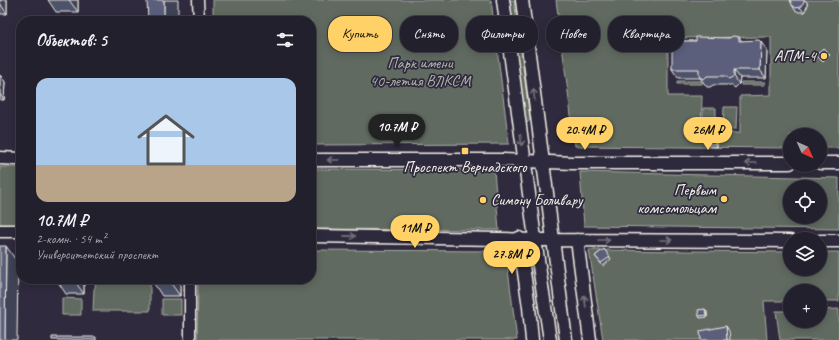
<!DOCTYPE html>
<html lang="ru">
<meta charset="utf-8">
<style>
:root{--surface:#23202e;--page:#2f2d3a;--text:#f1f3f6;--muted:#a3a3aa;--line:#403e4a;--accent:#ffd166}
body{margin:0;font-family:Caveat,sans-serif;background:var(--page);color:var(--text);height:100vh;display:flex;flex-direction:column;font-size:15px;white-space:nowrap}
*{box-sizing:border-box;margin:0}
p{font-size:13px;color:var(--muted)}
.icon{flex:none;width:22px;height:22px;fill:none;stroke:currentColor;stroke-width:2;stroke-linecap:round;stroke-linejoin:round}
.map{position:relative;flex:1;overflow:hidden}
.drawer{position:absolute;left:16px;top:16px;width:300px;height:268px;display:flex;flex-direction:column;background:var(--surface);border-radius:16px;box-shadow:0 2px 10px #0003,0 0 0 1px var(--line)}
.drawer>*{flex:none}
.banner{position:absolute;left:328px;top:16px;width:380px;height:36px;display:flex;gap:8px}
.needle{width:26px;rotate:135deg}
.fabs{position:absolute;left:783px;top:128px;display:grid;gap:8px}
.fabs a{display:grid;place-items:center;width:44px;height:44px;border-radius:50%;background:var(--surface);box-shadow:0 2px 10px #0003,0 0 0 1px var(--line);font-size:20px}
.price{position:absolute;translate:-50% -34px;padding:0 9px;border-radius:14px;background:var(--accent);color:#111;font-size:13px;line-height:26px;filter:drop-shadow(0 1px 2px #0008)}
.price::after{content:'';position:absolute;left:50%;top:24px;width:12px;height:9px;margin-left:-6px;background:inherit;clip-path:polygon(0 0,100% 0,50% 100%)}
.price.on{background:#222;color:#fff}
ul{padding:0;list-style:none}
li{display:grid;align-content:center;gap:8px;height:212px;padding:0 20px}
li+li{border-top:1px solid var(--line)}
li span{display:grid;place-items:center;height:124px;border-radius:12px;color:#555}
li>.icon{margin-inline-start:auto}
span .icon{width:72px;height:72px;fill:#fffc;stroke-width:1}
li b{font-size:17px}
h2{display:flex;justify-content:space-between;align-items:center;height:48px;padding:0 20px;font-size:17px}
.chip{padding:0 14px;border-radius:16px;background:var(--surface);box-shadow:0 2px 10px #0003,0 0 0 1px var(--line);font-size:14px;line-height:36px}
.chip.on{background:var(--accent);color:#111}
.map>svg:first-child{display:block}
.green{fill:#606b60;stroke:#aaaea4;fill-rule:evenodd}
.lines{fill:none;stroke-linecap:round;stroke-linejoin:round}
.minor-casing{stroke:#f4f1e8;stroke-width:13}
.major-casing{stroke:#f4f1e8;stroke-width:15}
.minor{stroke:#2f2a3d;stroke-width:10}
.major{stroke:#2f2a3d;stroke-width:12}
.wall{fill:#4e526a;stroke:#f4f1e8}
.shaded-wall{fill:#404256;stroke:#f4f1e8}
.building{fill:#5b5f7b;stroke:#f4f1e8}
.oneway{stroke:#747079}
.poi-dot{fill:#ffd166;stroke:#2f2a3d;stroke-width:1.5}
.labels{text-anchor:middle;dominant-baseline:central;stroke-width:3.5;stroke-linejoin:round;paint-order:stroke}
.poi-label{font-size:16px;fill:#f4f1e8;stroke:#2f2a3d;text-anchor:end}
.park-label{font-size:16px;fill:#b1b5ab;stroke:#2f2a3d}
</style>
<div class="map">
<svg width="839" height="340" viewBox="0 0 839 340">
<rect width="100%" height="100%" fill="#2f2a3d"/>
<filter id="ink" filterUnits="userSpaceOnUse"><feTurbulence type="fractalNoise" baseFrequency=".025" numOctaves="2"/><feDisplacementMap in="SourceGraphic" scale="8" xChannelSelector="R" yChannelSelector="G"/><feConvolveMatrix kernelMatrix="1 2 1 2 8 2 1 2 1" color-interpolation-filters="sRGB"/></filter>
<g filter="url(#ink)">
<path class="green" d="M213,0H491L509,144L311,145V21H213Z
M508,0H514L530,120L527,123L524,121Z
M556,0H839V148H820V135H790V148L575,146ZM771,37V95L740,96V133H701L702,96H668V38Z
M677,81H702V84H677Z
M741,82H765V85H741Z
M724,107H737L736,129H723Z
M703,108H716V130H703Z
M0,167H21V226H0Z
M311,169L494,170L499,230L311,229Z
M580,172L839,178V229L584,226ZM790,187H820V217H790Z
M311,250L502,251L506,254L517,340H197L198,279H311Z
M589,250L790,252V269H820V252H839V301H820V291H790V301H764L767,340H603Z
M96,279H147L150,281V311H93L94,289L95,288Z
M62,298L81,299V315H62Z
M162,299H181V315H162Z
M839,309V340H780L776,311H790V321H820V310Z"/>
<g class="lines">
<defs>
<path id="minor" d="M198,0L199,21
M190,340V279"/>
<path id="major" d="M503,0L536,246L550,340
M522,0L566,340
M0,158L21,159
M311,160H503L573,163H790
M820,163H839
M0,231H21
M311,236L553,240L790,241
M519,238L529,307L532,340
M577,240L590,340
M820,241H839"/>
</defs>
<use href="#minor" class="minor-casing"/>
<use href="#major" class="major-casing"/>
<use href="#minor" class="minor"/>
<use href="#major" class="major"/>
</g>
<path class="wall" d="M0,0H7V14H0Z
M48,0H78V12H56Z
M807,2V7L804,12H799L795,10L792,5Z
M739,37L742,41L767,50L766,78H740L739,84L735,88L731,85H713L710,87H707L700,78H678L672,69L677,41H696Z
M828,53L830,55L823,62L816,55Z
M0,75L5,82L4,100H0Z
M716,137L717,139V147L709,146L708,144Z
M604,249L611,259L603,266L595,256Z
M56,279H80L84,284V294H66Z
M151,279H180V296H162Z
M705,309L707,312V317L700,318L699,316Z"/>
<path class="shaded-wall" d="M0,0H7V14L0,3Z
M69,0H78V12Z
M164,0H178V21H164Z
M804,0H805L807,2V7L804,12L800,7Z
M761,42L767,50L766,78L760,70Z
M734,70L740,78L739,84L734,76Z
M0,75L5,82L4,100L0,94Z
M716,137L717,139V147L715,144Z
M6,246L18,263L17,340H5Z
M73,279H80L84,284V294Z
M168,279H180V296Z
M705,309L707,312V317L706,315Z
M726,326L729,331L730,340H727Z"/>
<path class="building" d="M147,0H164V21H148Z
M790,0H804V2L800,7L796,8L792,5Z
M733,36L739,37V41L759,40L761,42L760,70H734V76L729,79L725,76H707L704,79L701,78L699,76V69H672V46L670,42L671,40L674,39L677,41H696V37L729,38Z
M823,48L828,53L821,60L816,55Z
M708,137H716L715,144H708Z
M0,246H6L5,340H0Z
M604,249L610,257L601,263L595,256Z
M705,309L706,315L699,316L698,310Z
M726,326L727,340H701L700,331Z
M52,337H96V340H52Z"/>
<defs><path id="oneway-shaft" d="M-6 0H5M1.5-3L5.5 0L1.5 3" fill="none" stroke-width="1.6" stroke-linecap="round" stroke-linejoin="round"/></defs>
<g class="oneway">
<use href="#oneway-shaft" transform="translate(534 95) rotate(-98)"/>
<use href="#oneway-shaft" transform="translate(521 140) rotate(83)"/>
<use href="#oneway-shaft" transform="translate(333 160) rotate(180)"/>
<use href="#oneway-shaft" transform="translate(751 163) rotate(-180)"/>
<use href="#oneway-shaft" transform="translate(350 236) rotate(1)"/>
<use href="#oneway-shaft" transform="translate(604 240)"/>
<use href="#oneway-shaft" transform="translate(666 240)"/>
<use href="#oneway-shaft" transform="translate(585 301) rotate(-98)"/>
</g>
</g>
<g class="poi-dot">
<circle cx="824" cy="56" r="4"/>
<rect x="461" y="147" width="8" height="8" rx="2"/>
<circle cx="724" cy="199" r="4"/>
<circle cx="483" cy="200" r="4"/>
</g>
<g class="labels">
<g class="poi-label">
<text x="816" y="56">АПМ-4</text>
<text x="465" y="167" text-anchor="middle">Проспект Вернадского</text>
<text x="716" y="190">Первым<tspan x="716" dy="18">комсомольцам</tspan></text>
<text x="491" y="200" text-anchor="start">Симону Боливару</text>
</g>
<g class="park-label">
<text x="420" y="63">Парк имени<tspan x="420" dy="18">40-летия ВЛКСМ</tspan></text>
</g>
</g>
</svg>
<div class="fabs">
<a><svg class="needle" viewBox="-14 -14 28 28"><path d="M0-13l5 13h-10z" fill="#e53935"/><path d="M0 13l5-13h-10z" fill="#a3a3aa"/></svg></a>
<a><svg class="icon" aria-label="locate" viewBox="0 0 24 24"><circle cx="12" cy="12" r="6"/><path d="M12 2v4M12 18v4M2 12h4M18 12h4"/></svg></a>
<a><svg class="icon" aria-label="layers" viewBox="0 0 24 24"><path d="M12 4l9 5-9 5-9-5zM3 14l9 5 9-5"/></svg></a>
<a>+</a>
</div>
<b class="price on" style="left:397px;top:148px">10.7M ₽</b>
<b class="price" style="left:585px;top:151px">20.4M ₽</b>
<b class="price" style="left:708px;top:151px">26M ₽</b>
<b class="price" style="left:415px;top:249px">11M ₽</b>
<b class="price" style="left:512px;top:275px">27.8M ₽</b>
<div class="banner">
<a class="chip on">Купить</a>
<a class="chip">Снять</a>
<a class="chip">Фильтры</a>
<a class="chip">Новое</a>
<a class="chip">Квартира</a>
</div>
<section class="drawer">
<h2>Объектов: 5<svg class="icon" aria-label="filters" viewBox="0 0 24 24"><path d="M4 7h16M4 17h16"/><circle cx="9" cy="7" r="2"/><circle cx="15" cy="17" r="2"/></svg></h2>
<ul>
<li><span style="background:linear-gradient(#a9c7e8 70%,#b9a48a 0)"><svg class="icon" aria-label="home" viewBox="0 0 24 24"><path d="M3 11l9-7 9 7M6 9v11h12V9"/></svg></span><div><b>10.7M ₽</b><p>2-комн. · 54 m²</p><p>Университетский проспект</p></div></li>
</ul>
</section>
</div>
